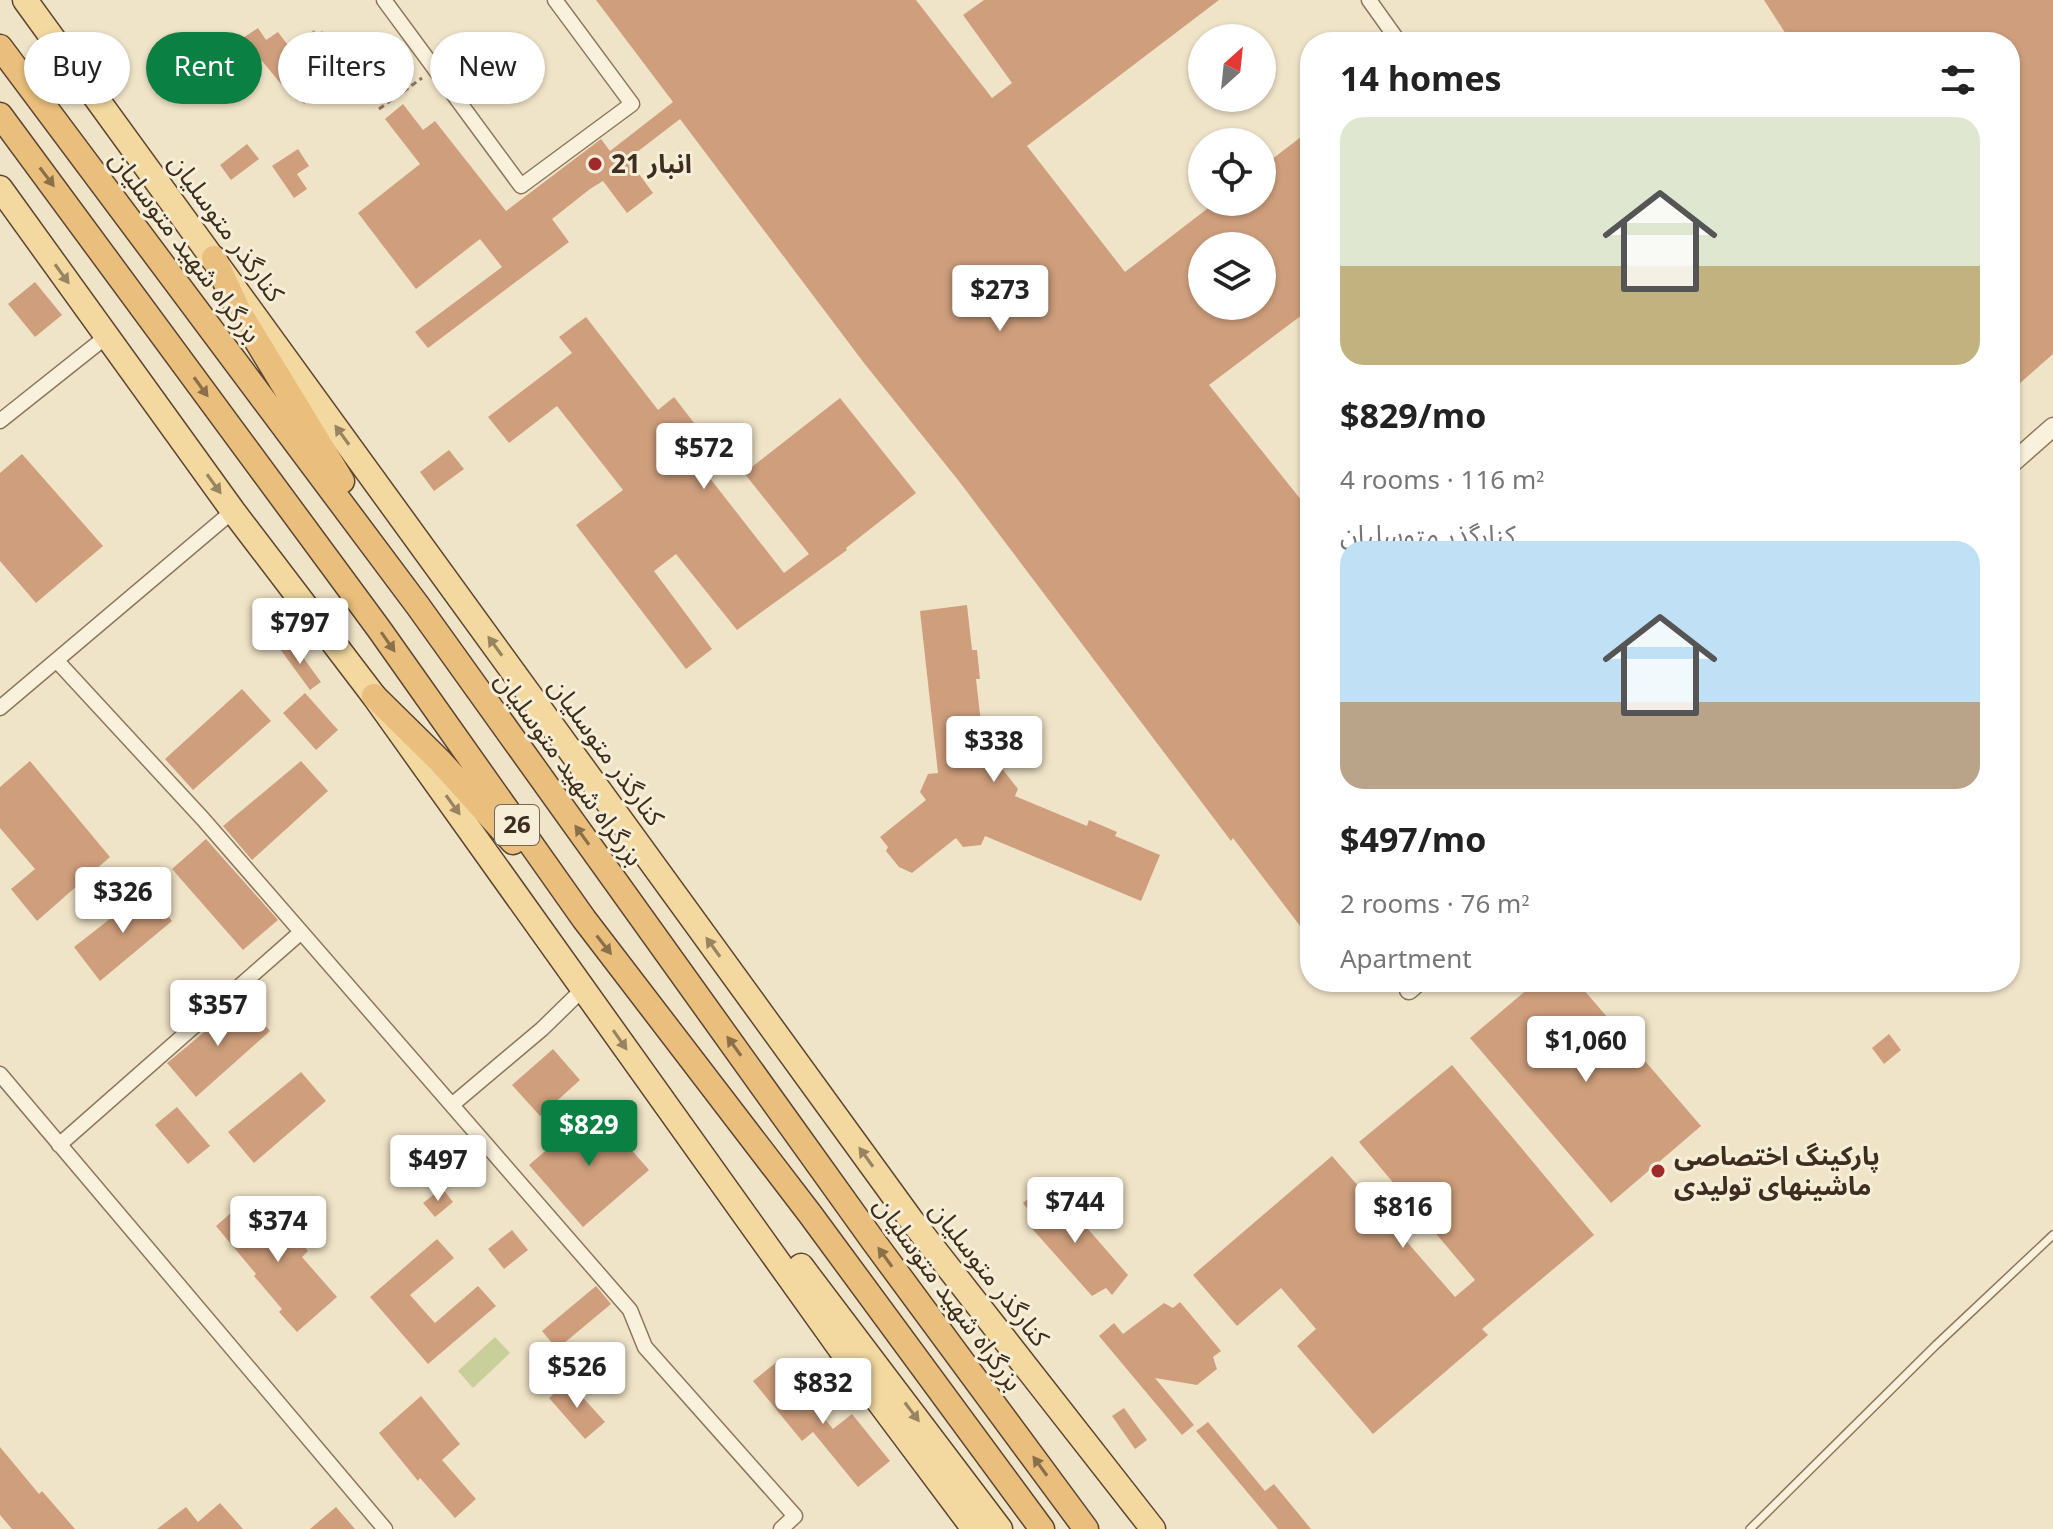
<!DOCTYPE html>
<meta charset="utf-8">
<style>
:root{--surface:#fff;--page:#f2f2f2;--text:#222;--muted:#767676;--accent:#0b8043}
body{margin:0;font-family:Georgia,"Noto Sans Arabic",serif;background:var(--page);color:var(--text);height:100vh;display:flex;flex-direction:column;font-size:30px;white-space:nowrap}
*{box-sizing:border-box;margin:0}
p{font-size:26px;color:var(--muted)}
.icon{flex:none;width:44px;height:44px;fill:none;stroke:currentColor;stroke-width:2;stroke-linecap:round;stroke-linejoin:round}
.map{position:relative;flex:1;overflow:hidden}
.panel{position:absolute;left:1300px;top:32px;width:720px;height:960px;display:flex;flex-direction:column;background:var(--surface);border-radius:32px;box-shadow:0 2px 6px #0004}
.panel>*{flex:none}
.guide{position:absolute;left:24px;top:32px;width:760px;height:72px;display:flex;gap:16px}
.needle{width:52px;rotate:27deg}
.buttons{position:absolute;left:1188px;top:24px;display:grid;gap:16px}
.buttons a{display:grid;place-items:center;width:88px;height:88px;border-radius:50%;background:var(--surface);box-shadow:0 2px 6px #0004;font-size:40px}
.price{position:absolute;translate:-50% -68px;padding:0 18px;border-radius:8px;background:#fff;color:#222;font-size:26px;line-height:52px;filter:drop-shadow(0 2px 4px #0008)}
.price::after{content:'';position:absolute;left:50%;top:48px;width:24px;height:18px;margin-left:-12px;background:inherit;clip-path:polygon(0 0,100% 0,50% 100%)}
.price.on{background:var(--accent);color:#fff}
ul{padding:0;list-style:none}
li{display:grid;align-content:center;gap:16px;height:424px;padding:0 40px}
li span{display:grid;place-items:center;height:248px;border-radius:24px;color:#555}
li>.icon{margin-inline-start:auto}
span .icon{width:144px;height:144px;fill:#fffc;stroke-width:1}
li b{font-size:34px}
h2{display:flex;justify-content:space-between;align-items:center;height:96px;padding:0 40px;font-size:34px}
.tag{padding:0 28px;border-radius:36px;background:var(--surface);box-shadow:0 2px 6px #0004;font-size:28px;line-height:72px}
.tag.on{background:var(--accent);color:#fff}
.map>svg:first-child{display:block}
.green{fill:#c9cf9b}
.building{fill:#cf9f7d;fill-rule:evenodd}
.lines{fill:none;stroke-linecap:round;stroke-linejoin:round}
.service-casing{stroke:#8d765c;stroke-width:10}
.minor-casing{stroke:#8d765c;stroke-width:17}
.tertiary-casing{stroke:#8d765c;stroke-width:21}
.primary-casing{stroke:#5b4430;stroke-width:27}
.trunk-casing{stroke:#5b4430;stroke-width:27}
.path{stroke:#8d765c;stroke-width:3;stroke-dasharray:6 4;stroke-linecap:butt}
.service{stroke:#faf1dc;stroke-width:7}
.minor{stroke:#faf1dc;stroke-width:14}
.tertiary{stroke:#faf1dc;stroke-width:18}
.primary{stroke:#f3d9a0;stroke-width:24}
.trunk{stroke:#eabe7c;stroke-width:24}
.oneway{fill:#8b6f49}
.oneway2{fill:#988460}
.poi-dot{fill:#9e2a2b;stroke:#f7eed8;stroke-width:3}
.labels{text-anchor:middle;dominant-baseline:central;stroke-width:6;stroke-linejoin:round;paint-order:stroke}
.shield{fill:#f7eed8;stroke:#756857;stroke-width:2}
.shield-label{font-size:24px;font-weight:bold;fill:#3d2e20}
.poi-label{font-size:26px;font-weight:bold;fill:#3d2e20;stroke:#f7eed8;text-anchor:start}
.street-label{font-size:26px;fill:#3d2e20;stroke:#f7eed8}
</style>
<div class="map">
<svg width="2053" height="1529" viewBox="0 0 2053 1529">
<rect width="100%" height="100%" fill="#f0e4c8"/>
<path class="green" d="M495,1337L510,1353L473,1388L458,1371Z"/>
<path class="building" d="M596,0H916L992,98L1012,83L963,15L984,0H1219L1027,146L1125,272L1216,202H1262V167L1310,130V309L1209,385L1310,511V939L1233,838L1231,841L958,480L864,363L680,119L628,159L653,193L627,213L603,181L590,189L552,219L569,242L428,348L415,332L502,267L480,239L416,289L358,213L420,164L385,119L403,104L423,130L435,121L506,211L601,139L610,151L673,102ZM1202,246H1262V306H1202Z
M1764,0H2053V354L2010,392V42H1791Z
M258,28L266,40L278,32L287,44L295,39L297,42L314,30L317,34L322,31L341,57L336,61L339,65L322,78L328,86L304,104L287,80L281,84L243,38Z
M247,144L259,159L231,180L220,165Z
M298,149L309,166L297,174L307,189L294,198L272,166Z
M35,282L62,315L35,337L8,304Z
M586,317L658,410L674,397L708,441L691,454L784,573L809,554L744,473L840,398L916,493L846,548L847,550L737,630L676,554L654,571L712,649L686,669L576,525L623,490L557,406L509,443L488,417L572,353L559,337Z
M449,450L464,469L434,491L420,472Z
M22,454L103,546L36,603L0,561V473Z
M967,605L972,650H977L980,679H976L985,758L993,757L1018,789L1015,796L1087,826L1089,820L1117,832L1115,836L1160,855L1141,901L985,836L981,845L963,847L956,838L912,873L899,867L886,851L888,847L880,837L926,800L920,792L928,774L938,773L920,611Z
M291,641L321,682L310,690L280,649Z
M242,689L271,721L193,790L165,759Z
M305,693L338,730L316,750L283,713Z
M30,761L110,857L37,921L11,889L35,869L0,828V787Z
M301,761L328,791L252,860L223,826Z
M206,839L278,920L243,950L172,869Z
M147,890L172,921L100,981L74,947Z
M1536,982H1577L1701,1126L1611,1203L1470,1038Z
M243,1000L270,1031L196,1097L167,1063Z
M1889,1034L1901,1050L1884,1064L1872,1048Z
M553,1049L580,1080L540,1116L512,1085Z
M1452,1065L1594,1235L1482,1329L1488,1335L1373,1434L1297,1346L1316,1329L1281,1288L1237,1326L1193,1275L1332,1156L1455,1297L1475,1280L1359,1142Z
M301,1072L326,1101L254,1163L228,1132Z
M177,1107L210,1146L188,1164L155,1125Z
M595,1108L649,1170L583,1227L529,1165Z
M442,1188L453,1202L435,1217L423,1203Z
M1039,1190L1053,1206L1061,1198L1128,1275L1112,1295L1106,1288L1092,1296L1028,1224L1035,1218L1023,1203Z
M248,1198L280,1235L289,1227L308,1251L302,1257L337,1297L297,1332L279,1312L282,1309L254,1276L256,1274L216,1226Z
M512,1230L528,1250L504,1269L488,1249Z
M437,1239L454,1258L410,1295L435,1323L478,1286L496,1306L428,1364L370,1297Z
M596,1286L611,1304L557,1349L542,1331Z
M1180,1302L1221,1351L1213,1357L1217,1369L1197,1385L1155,1378L1194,1425L1182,1435L1099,1336L1114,1323L1123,1334L1164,1303L1173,1308Z
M778,1361L833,1429L852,1414L890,1461L858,1487L813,1432L802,1441L753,1381Z
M568,1381L605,1422L585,1439L549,1398Z
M421,1396L460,1444L442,1460L476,1499L455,1518L420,1478L418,1481L379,1433Z
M1124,1408L1147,1440L1135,1449L1112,1416Z
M1208,1422L1265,1491L1274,1484L1311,1529H1278L1196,1431Z
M0,1447L39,1494L42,1491L75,1529H12L0,1515Z
M220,1503L243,1529H157L186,1507L198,1522Z
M336,1507L355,1529H310Z"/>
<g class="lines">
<defs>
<path id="service" d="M1750,1529L1936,1345L2053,1235"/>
<path id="minor" d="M384,0L521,186L632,104L555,0
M1369,0L1399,42
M0,421L107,336
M57,661L203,819L630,1310L645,1347L795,1516L781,1529
M0,708L233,511
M0,1074L385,1529
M453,1104L542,1029L584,988
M59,1145L300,933"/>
<path id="tertiary" d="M2010,465L2053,427
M1409,990L1418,982"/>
<path id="primary" d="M25,0L912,1221L1153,1529
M0,188L233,511L374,696L864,1382L974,1529
M801,1266L1000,1529"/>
<path id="trunk" d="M0,47L418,606L874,1242L1086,1529
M0,115L379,629L584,919L810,1214L1042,1529
M214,258L239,312L342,481
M374,696L440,761L513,842"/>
</defs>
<use href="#service" class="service-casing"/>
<use href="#minor" class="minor-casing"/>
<use href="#tertiary" class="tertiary-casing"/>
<use href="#primary" class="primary-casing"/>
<use href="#trunk" class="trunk-casing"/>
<path class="path" d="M379,109L422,78"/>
<use href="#service" class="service"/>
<use href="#minor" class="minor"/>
<use href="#tertiary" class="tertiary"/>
<use href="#primary" class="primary"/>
<use href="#trunk" class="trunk"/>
</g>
<defs><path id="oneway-solid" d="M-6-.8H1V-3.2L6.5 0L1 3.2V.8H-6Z" transform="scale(2)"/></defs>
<g class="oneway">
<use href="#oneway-solid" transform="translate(47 177) rotate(53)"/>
<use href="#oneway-solid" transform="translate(201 387) rotate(54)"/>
<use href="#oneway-solid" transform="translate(388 642) rotate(55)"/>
<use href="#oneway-solid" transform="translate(582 835) rotate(-126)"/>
<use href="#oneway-solid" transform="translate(604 945) rotate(52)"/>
<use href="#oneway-solid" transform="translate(734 1046) rotate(-126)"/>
<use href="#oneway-solid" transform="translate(885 1257) rotate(-126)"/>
<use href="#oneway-solid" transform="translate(1040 1466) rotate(-126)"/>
</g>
<g class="oneway2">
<use href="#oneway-solid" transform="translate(62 274) rotate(54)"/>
<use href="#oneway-solid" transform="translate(342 435) rotate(-126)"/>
<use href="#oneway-solid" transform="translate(214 484) rotate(54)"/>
<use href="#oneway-solid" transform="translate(495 646) rotate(-126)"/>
<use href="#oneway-solid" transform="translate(453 805) rotate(54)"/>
<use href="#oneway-solid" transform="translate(713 947) rotate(-126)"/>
<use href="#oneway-solid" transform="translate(620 1040) rotate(55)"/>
<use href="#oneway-solid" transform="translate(866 1157) rotate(-126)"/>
<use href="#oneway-solid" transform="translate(912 1412) rotate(53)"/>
</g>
<g class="poi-dot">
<circle cx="595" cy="164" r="8"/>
<circle cx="1658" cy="1171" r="8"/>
</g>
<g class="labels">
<rect class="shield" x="495" y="805" width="44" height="40" rx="6"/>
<g class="shield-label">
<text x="517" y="825">26</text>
</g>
<g class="poi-label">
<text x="611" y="164">انبار 21</text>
<text x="1674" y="1156">پارکینگ اختصاصی<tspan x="1674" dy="30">ماشینهای تولیدی</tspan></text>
</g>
<g class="street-label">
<text transform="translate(226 228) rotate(54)">کنارگذر متوسلیان</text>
<text transform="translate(185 247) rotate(53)">بزرگراه شهید متوسلیان</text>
<text transform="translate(606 752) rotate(54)">کنارگذر متوسلیان</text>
<text transform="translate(569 769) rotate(54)">بزرگراه شهید متوسلیان</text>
<text transform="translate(989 1274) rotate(52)">کنارگذر متوسلیان</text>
<text transform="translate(948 1294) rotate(54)">بزرگراه شهید متوسلیان</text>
</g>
</g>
</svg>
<div class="buttons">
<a><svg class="needle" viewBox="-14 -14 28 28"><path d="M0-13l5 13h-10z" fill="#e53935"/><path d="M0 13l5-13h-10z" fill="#767676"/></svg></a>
<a><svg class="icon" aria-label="locate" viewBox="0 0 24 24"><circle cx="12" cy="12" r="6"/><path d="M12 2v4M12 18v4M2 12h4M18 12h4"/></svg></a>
<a><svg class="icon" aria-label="layers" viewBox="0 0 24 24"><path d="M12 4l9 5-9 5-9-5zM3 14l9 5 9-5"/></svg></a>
</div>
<b class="price" style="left:1000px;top:333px">$273</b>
<b class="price" style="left:704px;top:491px">$572</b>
<b class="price" style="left:300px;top:666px">$797</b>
<b class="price" style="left:994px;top:784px">$338</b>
<b class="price" style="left:123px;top:935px">$326</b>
<b class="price" style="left:218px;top:1048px">$357</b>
<b class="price" style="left:1586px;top:1084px">$1,060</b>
<b class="price on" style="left:589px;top:1168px">$829</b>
<b class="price" style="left:438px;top:1203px">$497</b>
<b class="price" style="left:1075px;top:1245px">$744</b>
<b class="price" style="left:1403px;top:1250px">$816</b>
<b class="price" style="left:278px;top:1264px">$374</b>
<b class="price" style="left:577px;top:1410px">$526</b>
<b class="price" style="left:823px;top:1426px">$832</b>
<div class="guide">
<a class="tag">Buy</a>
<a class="tag on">Rent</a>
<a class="tag">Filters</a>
<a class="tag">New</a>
</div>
<section class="panel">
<h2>14 homes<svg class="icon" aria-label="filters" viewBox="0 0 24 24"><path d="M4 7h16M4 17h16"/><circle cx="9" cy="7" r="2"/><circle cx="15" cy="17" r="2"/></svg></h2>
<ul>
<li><span style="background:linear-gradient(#dfe7d0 60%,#c2b280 0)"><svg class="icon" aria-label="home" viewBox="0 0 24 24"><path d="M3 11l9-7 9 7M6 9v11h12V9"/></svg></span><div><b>$829/mo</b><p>4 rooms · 116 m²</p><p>کنارگذر متوسلیان</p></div></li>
<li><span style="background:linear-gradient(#bfe0f5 65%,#b9a48a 0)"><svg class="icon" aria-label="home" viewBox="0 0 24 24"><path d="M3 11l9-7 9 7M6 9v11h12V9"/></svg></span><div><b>$497/mo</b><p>2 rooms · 76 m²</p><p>Apartment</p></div></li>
</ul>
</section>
</div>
